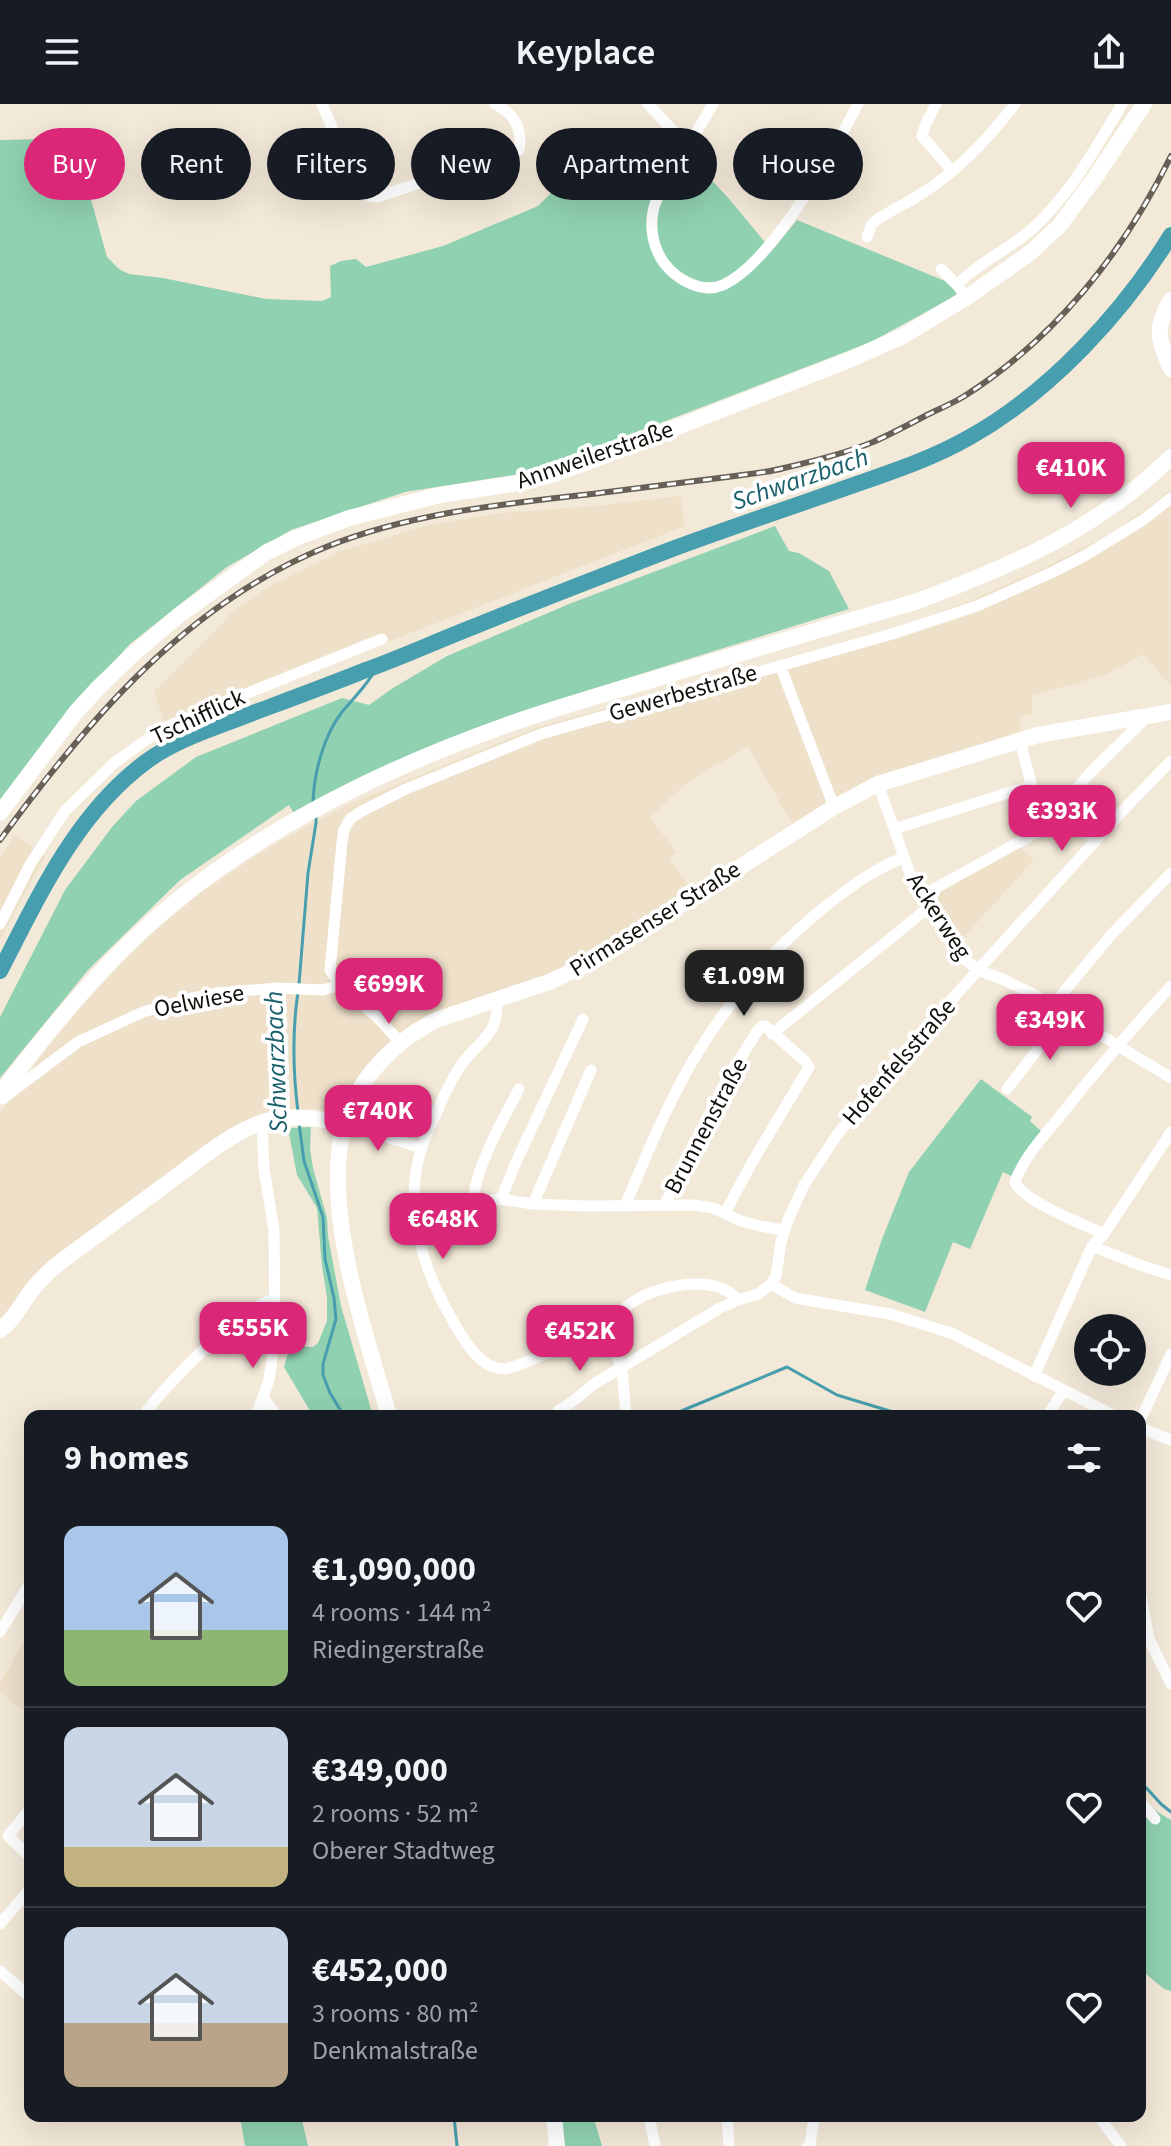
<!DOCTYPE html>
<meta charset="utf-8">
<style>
:root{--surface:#171b24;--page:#242831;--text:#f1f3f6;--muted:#9ea1a6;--line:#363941;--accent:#db2777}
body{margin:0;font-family:"Source Sans 3",sans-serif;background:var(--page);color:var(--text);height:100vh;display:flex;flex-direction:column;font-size:30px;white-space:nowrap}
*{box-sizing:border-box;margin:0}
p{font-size:26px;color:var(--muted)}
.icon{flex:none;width:44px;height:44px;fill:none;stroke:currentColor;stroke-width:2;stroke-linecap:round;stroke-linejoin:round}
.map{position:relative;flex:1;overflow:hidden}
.sheet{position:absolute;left:24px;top:1306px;width:1122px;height:712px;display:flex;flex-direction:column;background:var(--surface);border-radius:16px;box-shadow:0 8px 32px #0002}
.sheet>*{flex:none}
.guide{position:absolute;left:24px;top:24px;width:1124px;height:72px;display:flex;gap:16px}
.tools{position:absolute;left:1074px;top:1210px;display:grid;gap:16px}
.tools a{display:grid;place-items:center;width:72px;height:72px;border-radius:50%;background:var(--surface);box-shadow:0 8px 32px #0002;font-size:40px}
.price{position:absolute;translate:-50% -68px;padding:0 18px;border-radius:16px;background:var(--accent);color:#fff;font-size:26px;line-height:52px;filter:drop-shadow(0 2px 4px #0008)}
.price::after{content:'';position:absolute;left:50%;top:48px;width:24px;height:18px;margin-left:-12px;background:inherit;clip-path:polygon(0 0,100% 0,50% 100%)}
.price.active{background:#222;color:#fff}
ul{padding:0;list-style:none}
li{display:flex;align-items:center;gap:24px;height:200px;padding:0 40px}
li+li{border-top:2px solid var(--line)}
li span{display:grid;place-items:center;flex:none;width:224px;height:160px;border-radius:16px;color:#555}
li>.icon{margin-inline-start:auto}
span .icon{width:96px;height:96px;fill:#fffc;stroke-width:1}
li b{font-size:34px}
h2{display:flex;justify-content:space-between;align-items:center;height:96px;padding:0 40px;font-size:34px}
.chip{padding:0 28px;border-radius:36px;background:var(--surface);box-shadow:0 8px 32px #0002;font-size:28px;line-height:72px}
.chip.active{background:var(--accent);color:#fff}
header{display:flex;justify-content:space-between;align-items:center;height:104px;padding:0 40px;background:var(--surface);font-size:36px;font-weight:600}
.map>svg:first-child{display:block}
.built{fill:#eee0c9}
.green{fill:#90d1b1}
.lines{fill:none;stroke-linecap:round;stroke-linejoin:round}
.stream{stroke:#479eae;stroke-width:3}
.river{stroke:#479eae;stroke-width:16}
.street{stroke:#fff;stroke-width:11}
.secondary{stroke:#fff;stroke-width:16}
.rail-casing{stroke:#676057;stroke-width:6}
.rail{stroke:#fff;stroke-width:3;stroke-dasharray:9;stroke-linecap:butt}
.labels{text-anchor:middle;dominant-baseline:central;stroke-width:8;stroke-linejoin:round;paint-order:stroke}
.street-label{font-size:24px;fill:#130f0a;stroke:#fff}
.water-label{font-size:26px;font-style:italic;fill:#19606c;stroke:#fff}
</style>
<header><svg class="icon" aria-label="menu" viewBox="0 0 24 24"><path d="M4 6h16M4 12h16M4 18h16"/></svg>Keyplace<svg class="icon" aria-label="share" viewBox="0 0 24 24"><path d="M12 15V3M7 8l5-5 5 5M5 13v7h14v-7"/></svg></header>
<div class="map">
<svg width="1171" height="2042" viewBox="0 0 1171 2042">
<rect width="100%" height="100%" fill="#f3e9d9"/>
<path class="built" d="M1171,385V582L1144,550L1107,570L1032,592V610L1018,613L1021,628L876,676L794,723L748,643L690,676L650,713L676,748L669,755L694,788L580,858L535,877L441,909L338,1002L325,1005H288L271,1009L179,1065L0,1219V1009L39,955L78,906L119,862L157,825L200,789L271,742L349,700L538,623L891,525L967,498L1038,467L1110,430L1148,404Z
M680,392L685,422L372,544L368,534L164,617L154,588L221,521L233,506L272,481L338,448L433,420L502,409L605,401Z
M15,731L45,753L0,836V753Z
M1019,741L1034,756L958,839L925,793Z
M30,1526V1611L0,1588V1580Z"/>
<path class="green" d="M662,25L679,40V48L669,82H672L690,57L695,58L730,96L769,143L774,144L797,116L945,177L957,186V191L871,238L624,333L514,371L405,388L291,426L227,463L130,540L68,607L0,696V36L48,35L74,54L85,74L107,153L119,165L129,170L163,174L266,195L322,197L331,193L330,162L341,157L356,155L366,163L443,142L538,102L555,85L573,73L624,41Z
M775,422L789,447L799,449L829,467L849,505L589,586L423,646L295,711L289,701L180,776L88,866L0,974V913L65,786L112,723L136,697L196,653L342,594L369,601L393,584L447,552L569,500Z
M981,975L1032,1013L1030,1017L1041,1027L1011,1072L1003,1068L970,1145L953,1138L925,1208L865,1186L882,1135L909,1068Z
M311,1023L310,1045L313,1064L327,1114L328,1132L341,1202L373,1312H313L284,1263L288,1249L295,1242L313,1243L318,1239L327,1217V1193L322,1162L317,1104L297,1071L288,1024Z
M1140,1692L1156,1707L1171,1716V1887L1164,1885L1140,1865Z
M240,2012H301L308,2042H245Z
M559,2012H593L602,2042H563Z"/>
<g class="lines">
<path class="stream" d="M313,698C314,668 324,631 342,608C355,592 367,582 377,563
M299,880L308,769L316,719V713
M298,1008C293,968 292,928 298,888
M299,1019L304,1057L323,1113L325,1155L334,1194L336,1215L323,1260V1271L330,1289L344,1312
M674,1310L787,1263L837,1291L893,1308L898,1312
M1140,1677L1161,1700L1171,1708
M454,2012L457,2042"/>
<path class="river" d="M0,867C39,792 76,709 147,657C176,636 212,625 245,612C285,597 326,582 366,566C402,553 437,537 473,523C537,497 602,472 667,447C723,426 780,407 837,387C882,371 928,357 970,333C1050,288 1123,209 1171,131"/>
<path class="street" d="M322,0L357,82L369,92L377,93L519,46C523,24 514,10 495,0
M648,0L688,43
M713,0L657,95C648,115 651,141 664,159C677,176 702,190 723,181C772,159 833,48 858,0
M936,0L926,19L922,32L952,67
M867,133L872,120L878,115C892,106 907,99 921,90C958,67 989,34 1015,0
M941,165L958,182
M966,194L958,182L960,178C981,157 1009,145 1031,126C1069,92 1096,44 1122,0
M780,561L834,703
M878,680L914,781L962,853L978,866L1002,875L1035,891L1171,974
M894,725L1030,682L1031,679L1020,637
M1096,737L1067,712L1063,701L1089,670L1147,613
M921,792L1067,712
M0,820L31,759L65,707L114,659L160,626L206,606L382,535
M497,895C499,932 480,935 461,961C451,976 443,993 436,1010C428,1026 420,1044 417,1062C406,1116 427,1173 454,1219C465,1238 481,1266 506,1265C524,1260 542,1251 559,1244C571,1240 583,1237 594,1230C609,1222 618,1207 633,1198C658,1181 715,1169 738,1196
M1053,901L1111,831L1171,769
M772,930L928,804
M401,939L378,914L340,881L330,866L342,738L344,726L350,715L362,707L406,685L541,630L892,530L977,502L1053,468L1086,451L1143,416L1171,394
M519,985C505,1011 471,1072 474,1099L501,1095L533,1100L586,1102L694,1101L713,1104L741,1117L760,1122L784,1126
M1007,985L1066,909
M2,995L78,938L143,908L192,894L218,889L278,884L323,886L340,881
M345,1020L422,1044
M501,1095L517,1056L583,915
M533,1100L591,966
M625,1102C646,1052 667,1000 695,953C729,897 774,843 826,802C850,783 874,765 903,754
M664,1102L726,977L758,926L762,922H765L805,957L809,963L750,1062L725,1109
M1104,1130C1083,1120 1024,1098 1015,1078C1023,1055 1042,1034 1057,1016C1093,970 1132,925 1171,882
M1092,1142L1140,1161L1171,1171
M771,1180L795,1194L890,1210L951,1229L1115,1312
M604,1224L622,1264L626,1312
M1034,1272L1092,1142L1104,1130L1171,1028
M263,1293L277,1312
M558,1307L576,1295L594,1280L720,1204L738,1196L758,1190L771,1180L776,1172L781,1138L788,1116L804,1081L837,1031L884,972L978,866L1128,701L1171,657
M143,1312C164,1282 242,1202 275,1195
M256,1312L269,1276L275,1234L274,1126L264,1065L262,1019
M1047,1312L1064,1286
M1140,1317L1171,1250
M1140,1324L1171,1336
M1140,1487L1149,1535L1171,1580
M0,1528L30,1479
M1140,1697L1155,1715
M30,1705L8,1732L30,1753
M0,1820L30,1785
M0,1867L30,1893
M649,2012L655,2042
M727,2012L729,2042
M1098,2012L1121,2042
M808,2042L810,2041L814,2012"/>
<path class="secondary" d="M1171,196C1154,224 1158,236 1171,265
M0,709L76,608L98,584L132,551L178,512L267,448L296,434L349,414L440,391L513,380L551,371L585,359L849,256L903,232L966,194L1030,149L1059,122L1094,75L1144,0
M0,990C43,933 90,875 143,826C242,734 377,667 504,622C559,602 616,587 671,570C753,546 834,521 915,498C1011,462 1097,426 1171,353
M0,1226C14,1216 21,1200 32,1186C40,1176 49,1167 59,1159C97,1131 135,1103 173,1075C200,1055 233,1027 266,1017C291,1010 319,1014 345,1020
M389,1312C366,1230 320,1102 345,1018C359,973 395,937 436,916L549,878L590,859L834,703L878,680L1038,631L1171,608
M554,2012L557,2042"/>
<defs>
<path id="rail" d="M0,736C87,617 186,500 326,443C410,409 503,400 592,390C637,384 682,379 727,373C746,370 766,369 784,364C810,358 849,348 873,338C891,330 908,321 925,312C937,306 951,300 963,293C1055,235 1124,148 1171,52"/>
</defs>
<use href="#rail" class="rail-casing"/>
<use href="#rail" class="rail"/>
</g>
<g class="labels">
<g class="street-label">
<text transform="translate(595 351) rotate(-19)">Annweilerstraße</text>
<text transform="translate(683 589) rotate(-16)">Gewerbestraße</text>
<text transform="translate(198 613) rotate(-25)">Tschifflick</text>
<text transform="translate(939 812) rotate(57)">Ackerweg</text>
<text transform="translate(655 815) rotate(-32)">Pirmasenser Straße</text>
<text transform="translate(199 897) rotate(-11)">Oelwiese</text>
<text transform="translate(899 958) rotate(-49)">Hofenfelsstraße</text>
<text transform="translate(706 1022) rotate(-62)">Brunnenstraße</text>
</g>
<g class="water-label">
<text transform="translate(800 375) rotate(-19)">Schwarzbach</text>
<text transform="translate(276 958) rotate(-92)">Schwarzbach</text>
</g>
</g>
</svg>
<div class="tools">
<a><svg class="icon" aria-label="locate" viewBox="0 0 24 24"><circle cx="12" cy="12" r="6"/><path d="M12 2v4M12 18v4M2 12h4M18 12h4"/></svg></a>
</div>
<b class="price" style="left:1071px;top:406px">€410K</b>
<b class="price" style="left:1062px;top:749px">€393K</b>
<b class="price active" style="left:744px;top:914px">€1.09M</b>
<b class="price" style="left:389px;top:922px">€699K</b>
<b class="price" style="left:1050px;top:958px">€349K</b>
<b class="price" style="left:378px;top:1049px">€740K</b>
<b class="price" style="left:443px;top:1157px">€648K</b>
<b class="price" style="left:253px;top:1266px">€555K</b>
<b class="price" style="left:580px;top:1269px">€452K</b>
<div class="guide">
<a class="chip active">Buy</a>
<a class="chip">Rent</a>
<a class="chip">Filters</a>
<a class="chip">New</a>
<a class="chip">Apartment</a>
<a class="chip">House</a>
</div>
<section class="sheet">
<h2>9 homes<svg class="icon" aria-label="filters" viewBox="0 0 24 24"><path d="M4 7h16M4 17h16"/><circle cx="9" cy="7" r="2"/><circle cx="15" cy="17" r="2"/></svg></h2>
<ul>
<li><span style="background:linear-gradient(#a9c7e8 65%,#8fb573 0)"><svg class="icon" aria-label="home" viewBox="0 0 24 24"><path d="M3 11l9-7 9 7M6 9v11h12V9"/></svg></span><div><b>€1,090,000</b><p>4 rooms · 144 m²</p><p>Riedingerstraße</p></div><svg class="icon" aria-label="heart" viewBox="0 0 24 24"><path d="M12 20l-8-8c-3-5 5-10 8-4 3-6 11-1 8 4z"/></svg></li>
<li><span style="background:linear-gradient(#c9d6e8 75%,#c2b280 0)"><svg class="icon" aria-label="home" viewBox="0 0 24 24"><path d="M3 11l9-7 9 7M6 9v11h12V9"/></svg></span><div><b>€349,000</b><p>2 rooms · 52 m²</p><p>Oberer Stadtweg</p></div><svg class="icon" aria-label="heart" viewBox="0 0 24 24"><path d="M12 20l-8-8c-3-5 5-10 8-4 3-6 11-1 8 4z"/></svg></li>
<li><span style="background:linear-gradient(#c9d6e8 60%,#b9a48a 0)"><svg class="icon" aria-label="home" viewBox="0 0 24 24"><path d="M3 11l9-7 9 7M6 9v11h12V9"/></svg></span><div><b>€452,000</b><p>3 rooms · 80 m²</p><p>Denkmalstraße</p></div><svg class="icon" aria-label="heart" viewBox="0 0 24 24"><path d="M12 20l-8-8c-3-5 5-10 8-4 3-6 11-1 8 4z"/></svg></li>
</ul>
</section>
</div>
